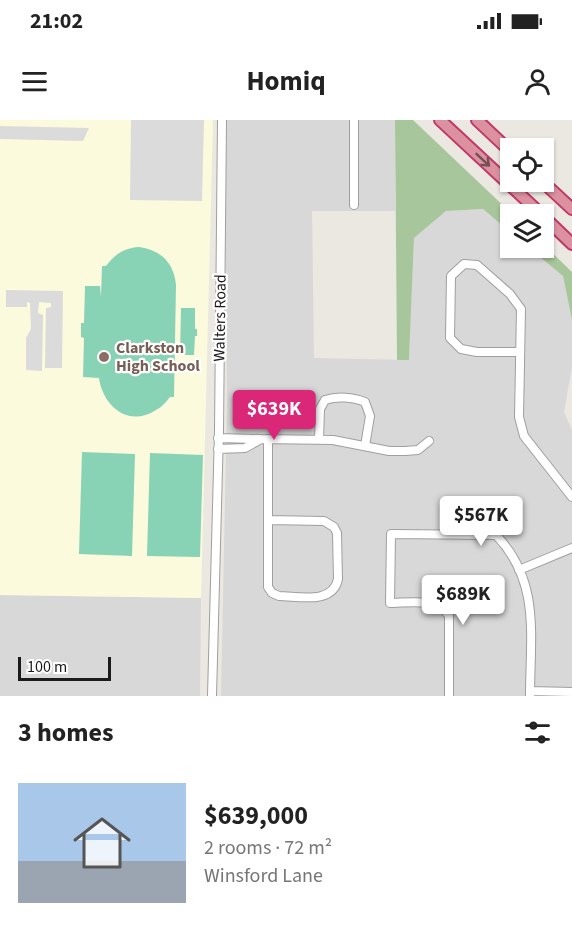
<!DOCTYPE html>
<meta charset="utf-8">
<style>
:root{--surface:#fff;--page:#f6f6f6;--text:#222;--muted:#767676;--line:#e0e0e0;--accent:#db2777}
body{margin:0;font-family:"Source Sans 3",sans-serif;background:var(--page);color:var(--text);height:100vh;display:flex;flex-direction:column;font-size:22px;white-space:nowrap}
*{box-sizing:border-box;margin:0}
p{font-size:20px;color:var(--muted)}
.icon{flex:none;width:33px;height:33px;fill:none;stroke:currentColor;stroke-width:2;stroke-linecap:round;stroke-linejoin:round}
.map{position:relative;height:576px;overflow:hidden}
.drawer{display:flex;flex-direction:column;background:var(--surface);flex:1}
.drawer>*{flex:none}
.controls{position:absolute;left:500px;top:18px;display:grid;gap:12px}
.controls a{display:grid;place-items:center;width:54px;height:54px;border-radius:0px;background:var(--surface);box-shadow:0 2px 4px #0004;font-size:30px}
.scale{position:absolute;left:18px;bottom:15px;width:93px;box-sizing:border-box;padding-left:6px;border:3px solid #1b1b1b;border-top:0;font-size:16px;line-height:21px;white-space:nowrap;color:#1b1b1b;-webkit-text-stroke:4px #fff;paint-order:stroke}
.price{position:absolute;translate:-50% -51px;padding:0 14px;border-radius:6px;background:#fff;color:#222;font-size:20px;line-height:39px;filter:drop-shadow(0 2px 3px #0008)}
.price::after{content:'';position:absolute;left:50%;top:36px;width:18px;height:14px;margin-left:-9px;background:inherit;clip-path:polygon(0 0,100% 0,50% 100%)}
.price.on{background:var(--accent);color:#fff}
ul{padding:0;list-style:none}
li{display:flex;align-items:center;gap:18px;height:150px;padding:0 18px}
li+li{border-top:2px solid var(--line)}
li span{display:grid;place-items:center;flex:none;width:168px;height:120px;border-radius:0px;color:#555}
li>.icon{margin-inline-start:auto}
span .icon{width:72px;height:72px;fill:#fffc;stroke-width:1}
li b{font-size:26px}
h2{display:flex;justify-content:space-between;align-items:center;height:72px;padding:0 18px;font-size:26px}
.status{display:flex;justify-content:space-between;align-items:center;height:42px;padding:0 30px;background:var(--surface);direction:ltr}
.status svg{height:16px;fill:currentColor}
header{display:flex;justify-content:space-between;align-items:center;height:78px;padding:0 18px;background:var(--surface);font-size:27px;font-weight:700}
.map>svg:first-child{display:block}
.residential{fill:#d9d8d8}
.education{fill:#fbfadc}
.forest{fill:#a8c69b}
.pitch{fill:#88d2b5}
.parking{fill:#dbdbdb}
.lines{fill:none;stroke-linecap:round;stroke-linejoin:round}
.minor-casing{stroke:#9f9f9f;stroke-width:10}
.highway-casing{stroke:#c13768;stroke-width:14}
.minor{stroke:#fff;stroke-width:8}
.highway{stroke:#db91a0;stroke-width:10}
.oneway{stroke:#715057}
.education-dot{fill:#8d6e63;stroke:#fff;stroke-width:2}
.labels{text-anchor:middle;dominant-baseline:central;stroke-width:4.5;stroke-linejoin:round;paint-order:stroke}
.street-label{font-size:16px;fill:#1b1b1b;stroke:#fff}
.education-label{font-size:16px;font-weight:bold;fill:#785e54;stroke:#fff;text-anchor:start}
</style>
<div class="status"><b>21:02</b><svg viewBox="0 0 49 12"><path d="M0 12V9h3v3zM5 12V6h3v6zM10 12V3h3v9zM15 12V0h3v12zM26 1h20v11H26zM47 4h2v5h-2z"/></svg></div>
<header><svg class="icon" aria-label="menu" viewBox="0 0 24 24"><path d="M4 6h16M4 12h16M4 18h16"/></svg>Homiq<svg class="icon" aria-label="person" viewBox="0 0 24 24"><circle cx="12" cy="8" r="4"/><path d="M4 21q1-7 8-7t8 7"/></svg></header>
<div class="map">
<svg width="572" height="576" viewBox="0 0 572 576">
<rect width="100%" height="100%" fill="#ebe8e2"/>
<path class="residential" d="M224,0H395V91H312L314,238L409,240L414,118L446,91L483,89L510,112V128H529L563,156L572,200V247L564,292L572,310V576H221L227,281Z
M0,475L201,478L200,576H0Z"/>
<path class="education" d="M0,0H213L201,478L0,475Z"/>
<path class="forest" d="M395,0H413L512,94H510V112L483,89L446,91L414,118L409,240H397Z
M543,124L572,152V200L563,156L529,128H543Z"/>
<path class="pitch" d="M139,127C161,130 174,143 176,165L174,277H170C166,282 162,287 156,290C128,308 103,286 99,258L83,257L84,218L81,217V203H84L85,166H100L101,177L102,146H106C115,134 124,128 139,127Z
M181,188H195V209H197V216H195L194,235H180Z
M82,332L135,334L132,436L79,434Z
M150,333L203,335L200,437L147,436Z"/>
<path class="parking" d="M131,0H204L202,81L130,80Z
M0,6L89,8L83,21L0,19Z
M6,170L63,171L62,248H45L46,188L51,187V183L39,182L38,193L43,195L42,251L26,250V218L31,209L30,183L27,182V187H6Z"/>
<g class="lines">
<defs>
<path id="minor" d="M354,0V85
M519,232H477L461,229L450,218L451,156L464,144L477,145L510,174L521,189L519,297L524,316L572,377
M261,319L333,320L389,331H405L418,330L429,321
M268,319V467L272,473L279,476C298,476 333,485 338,459L337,413L334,407L324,401L268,400
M319,320L320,289L325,280C337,276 353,277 365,282L370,296L365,326
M218,329L245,328L261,319L218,318
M519,450L572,428
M530,571L572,572
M212,576L219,311L222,0
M449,576V496C438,477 408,483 390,483L391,414L496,415C541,462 530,516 530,576"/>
<path id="highway" d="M440,0L541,94
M477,0L510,31
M543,62L572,89
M543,96L572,124"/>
</defs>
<use href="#minor" class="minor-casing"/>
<use href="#highway" class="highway-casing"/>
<use href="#minor" class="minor"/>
<use href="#highway" class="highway"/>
</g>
<defs><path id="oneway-shaft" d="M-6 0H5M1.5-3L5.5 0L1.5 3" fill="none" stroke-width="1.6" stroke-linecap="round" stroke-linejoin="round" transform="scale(1.5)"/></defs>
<use class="oneway" href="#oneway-shaft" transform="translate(483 40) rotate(43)"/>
<circle class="education-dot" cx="104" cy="237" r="6"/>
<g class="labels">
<g class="street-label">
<text transform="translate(220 198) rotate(-89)">Walters Road</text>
</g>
<g class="education-label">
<text x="116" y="228">Clarkston<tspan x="116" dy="18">High School</tspan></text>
</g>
</g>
</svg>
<div class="controls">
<a><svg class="icon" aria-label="locate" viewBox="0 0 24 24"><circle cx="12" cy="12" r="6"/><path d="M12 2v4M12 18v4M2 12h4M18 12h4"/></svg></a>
<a><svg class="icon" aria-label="layers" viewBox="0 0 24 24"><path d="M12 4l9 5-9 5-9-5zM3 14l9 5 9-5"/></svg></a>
</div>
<div class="scale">100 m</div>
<b class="price on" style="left:274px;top:321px">$639K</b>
<b class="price" style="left:481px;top:427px">$567K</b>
<b class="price" style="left:463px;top:506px">$689K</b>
</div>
<section class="drawer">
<h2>3 homes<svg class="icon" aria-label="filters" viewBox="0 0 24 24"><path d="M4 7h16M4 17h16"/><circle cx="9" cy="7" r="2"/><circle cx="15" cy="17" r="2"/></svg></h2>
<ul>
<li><span style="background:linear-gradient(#a9c7e8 65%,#9aa5b1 0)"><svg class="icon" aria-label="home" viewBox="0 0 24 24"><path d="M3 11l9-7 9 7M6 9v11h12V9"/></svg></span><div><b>$639,000</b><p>2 rooms · 72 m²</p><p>Winsford Lane</p></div></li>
</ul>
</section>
